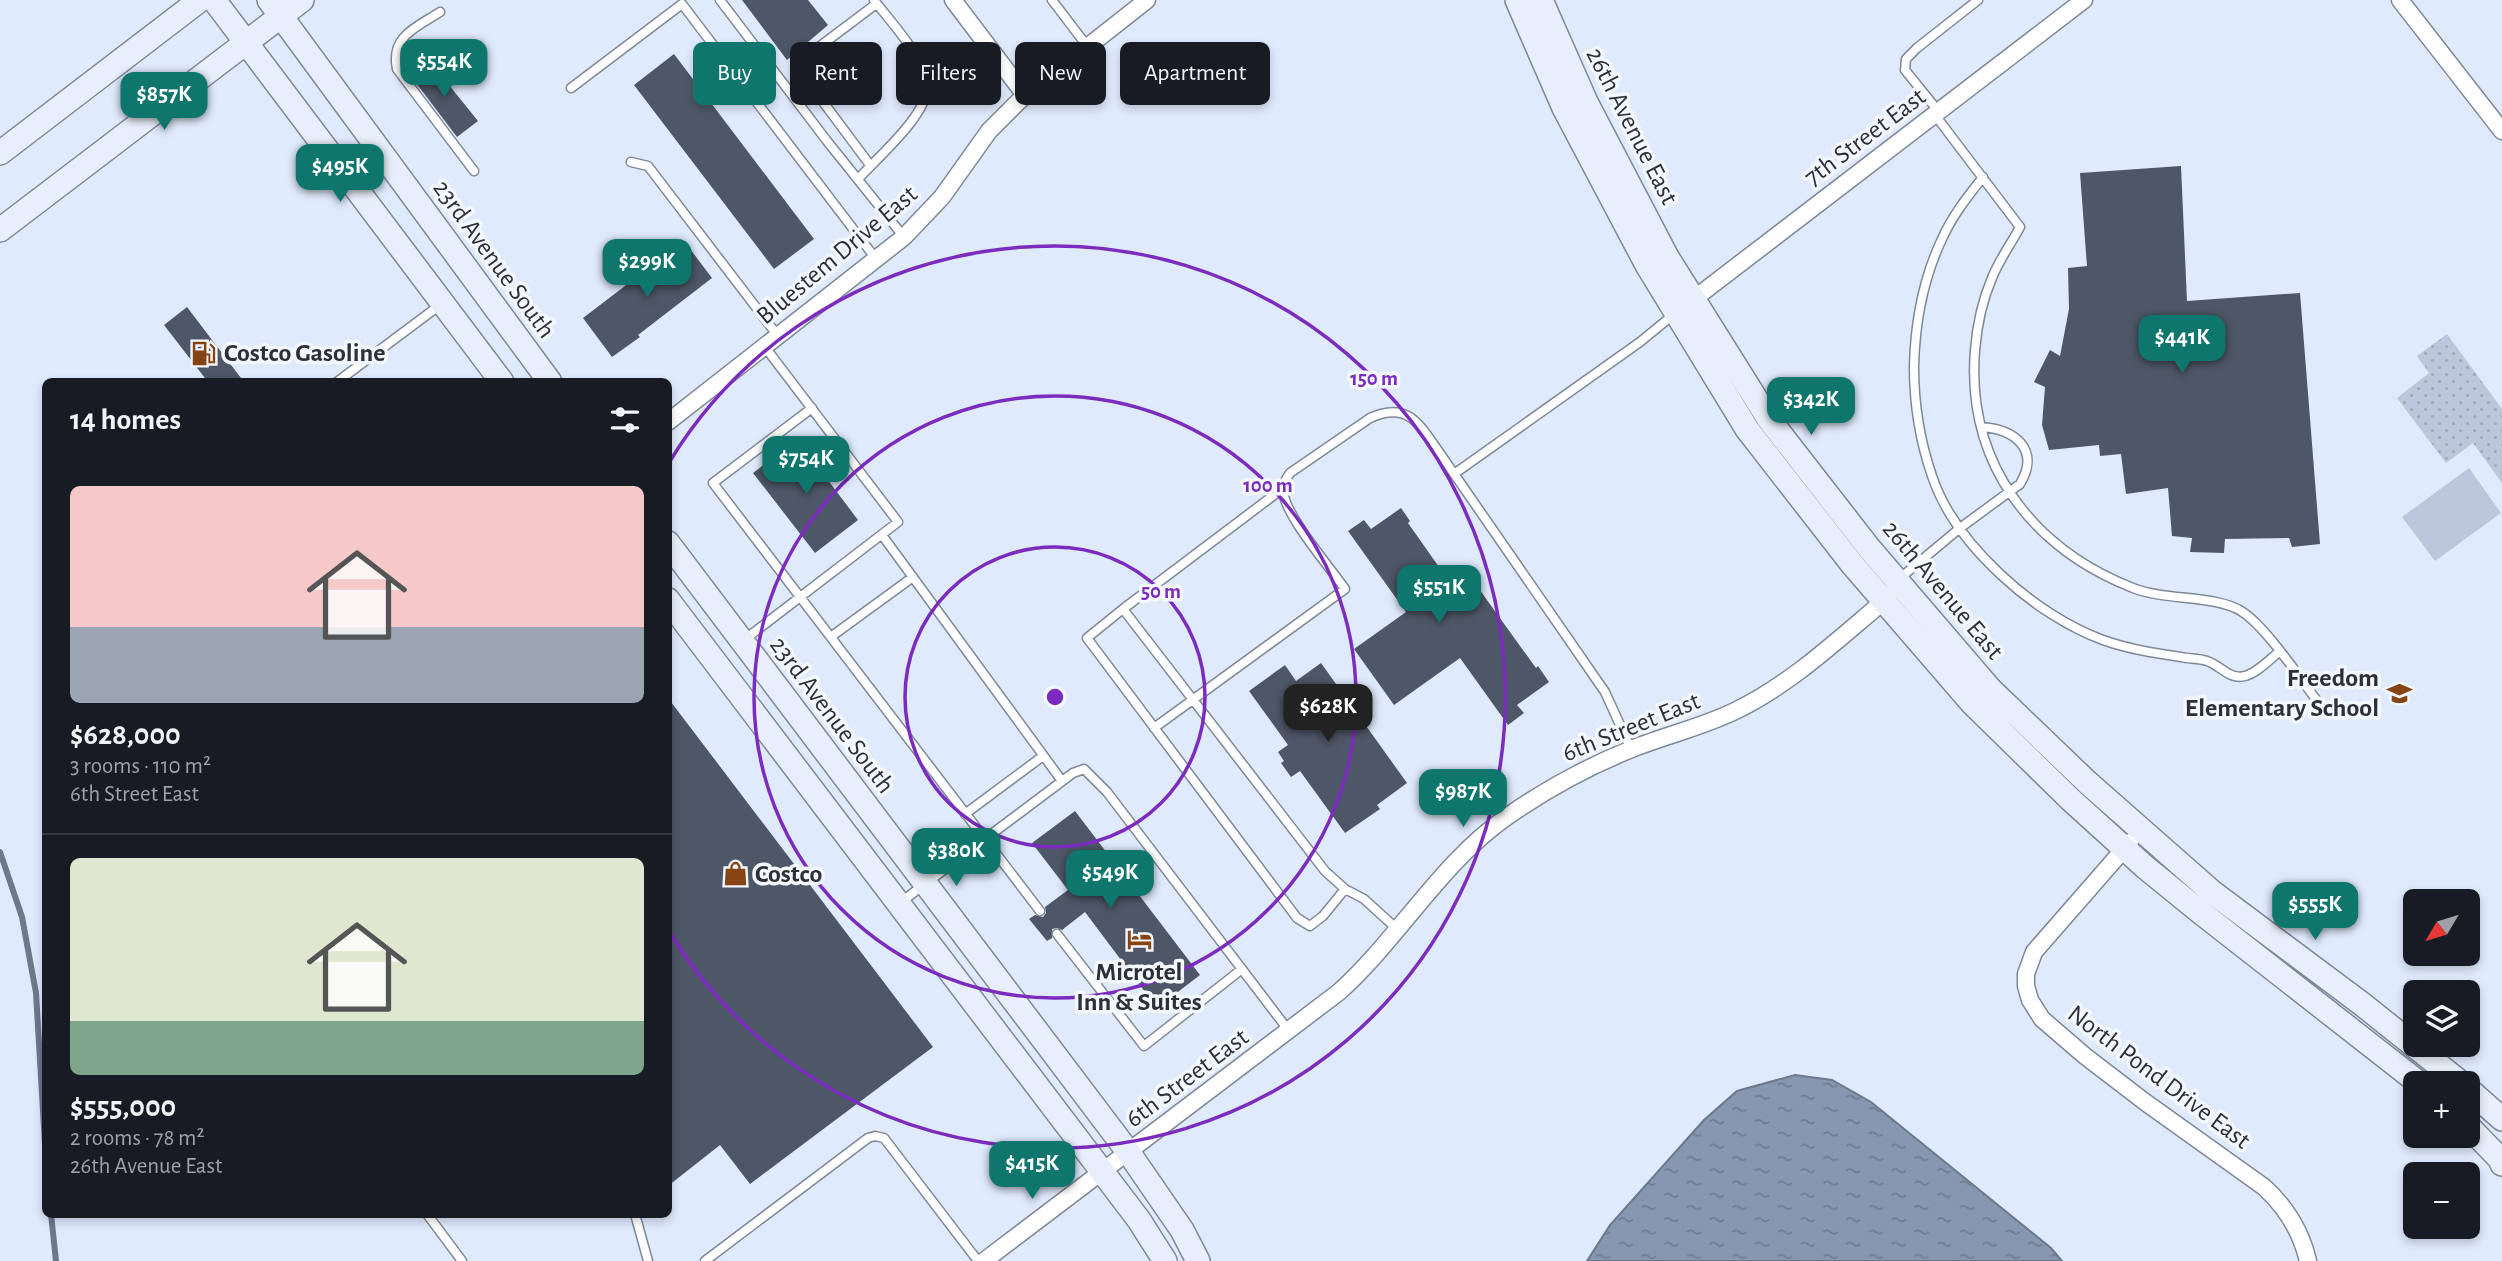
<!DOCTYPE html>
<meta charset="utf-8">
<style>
:root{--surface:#171b24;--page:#20242c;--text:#f1f3f6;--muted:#9ea1a6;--line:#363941;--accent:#0f766e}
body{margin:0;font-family:"Alegreya Sans",sans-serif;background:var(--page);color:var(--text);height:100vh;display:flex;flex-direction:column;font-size:26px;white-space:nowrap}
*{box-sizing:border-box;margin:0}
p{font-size:23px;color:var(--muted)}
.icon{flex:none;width:38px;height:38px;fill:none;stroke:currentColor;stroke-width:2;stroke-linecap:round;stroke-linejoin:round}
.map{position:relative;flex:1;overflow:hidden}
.details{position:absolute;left:42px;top:378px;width:630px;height:840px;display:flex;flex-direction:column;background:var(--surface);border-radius:10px;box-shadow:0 4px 10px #0003}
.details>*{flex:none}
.top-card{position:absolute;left:693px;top:42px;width:665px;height:63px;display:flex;gap:14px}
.needle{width:46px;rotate:232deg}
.fabs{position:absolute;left:2403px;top:889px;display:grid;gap:14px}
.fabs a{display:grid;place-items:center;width:77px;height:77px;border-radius:10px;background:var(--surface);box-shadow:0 4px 10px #0003;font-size:35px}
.price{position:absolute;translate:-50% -60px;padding:0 16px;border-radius:14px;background:var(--accent);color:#fff;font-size:23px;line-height:46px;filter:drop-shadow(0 2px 4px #0008)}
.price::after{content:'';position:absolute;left:50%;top:42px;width:21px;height:16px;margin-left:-10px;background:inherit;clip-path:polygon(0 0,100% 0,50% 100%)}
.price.selected{background:#222;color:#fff}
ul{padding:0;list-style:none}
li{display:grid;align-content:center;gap:14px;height:371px;padding:0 28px}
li+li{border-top:2px solid var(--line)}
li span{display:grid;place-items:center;height:217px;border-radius:10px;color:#555}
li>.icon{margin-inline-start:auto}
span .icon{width:126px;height:126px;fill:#fffc;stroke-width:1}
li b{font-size:30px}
h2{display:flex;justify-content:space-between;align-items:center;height:84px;padding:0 28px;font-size:30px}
.chip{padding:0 24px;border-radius:10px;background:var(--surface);box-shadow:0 4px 10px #0003;font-size:24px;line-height:63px}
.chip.selected{background:var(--accent);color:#fff}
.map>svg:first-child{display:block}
.grass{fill:url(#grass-dots)}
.pitch{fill:#bbc7db}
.water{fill:url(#water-ripples);stroke:#6c788c;stroke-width:2}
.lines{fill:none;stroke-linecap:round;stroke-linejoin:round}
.stream{stroke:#6c788c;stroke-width:6}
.building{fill:#4e5767}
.lane-casing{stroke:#7e8898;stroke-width:11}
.street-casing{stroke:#7e8898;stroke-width:19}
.secondary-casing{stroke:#7e8898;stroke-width:26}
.lane{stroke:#fff;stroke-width:8}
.street{stroke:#fff;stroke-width:16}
.secondary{stroke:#e9effa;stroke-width:23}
.ring{fill:none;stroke:#7b2cbf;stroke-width:3.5}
.labels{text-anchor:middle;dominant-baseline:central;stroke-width:7;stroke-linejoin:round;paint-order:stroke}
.street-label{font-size:26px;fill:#2c3037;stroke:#f3f7ff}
.poi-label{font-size:26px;font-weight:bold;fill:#2c3037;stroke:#f3f7ff;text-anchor:start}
.centre{fill:#7b2cbf;stroke:#f3f7ff;stroke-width:3.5}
.ring-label{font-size:21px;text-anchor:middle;font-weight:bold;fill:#7b2cbf;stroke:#f3f7ff;stroke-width:7;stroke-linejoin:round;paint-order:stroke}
</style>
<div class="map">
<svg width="2502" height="1261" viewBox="0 0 2502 1261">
<defs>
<pattern id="grass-dots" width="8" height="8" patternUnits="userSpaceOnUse" patternTransform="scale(1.75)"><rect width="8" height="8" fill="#bbc7db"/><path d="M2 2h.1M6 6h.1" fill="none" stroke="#a1abbd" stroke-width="1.8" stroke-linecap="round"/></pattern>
<pattern id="water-ripples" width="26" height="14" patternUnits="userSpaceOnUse" patternTransform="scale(1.75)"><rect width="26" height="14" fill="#8797b1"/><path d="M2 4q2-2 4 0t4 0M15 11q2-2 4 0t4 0" fill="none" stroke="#6f7c91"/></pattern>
</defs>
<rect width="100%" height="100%" fill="#dfeafd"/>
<path class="grass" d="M2447,334L2502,409V483L2473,443L2446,463L2397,398L2429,373L2417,356Z"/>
<path class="pitch" d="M2469,468L2501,513L2435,561L2402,517Z"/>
<path class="water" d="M1795,1075L1832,1080L1871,1102L2051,1248L2062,1261H1587L1610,1225L1704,1120L1737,1091Z"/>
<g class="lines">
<path class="stream" d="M0,852L22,917L36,993L46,1161
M51,1214L56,1261"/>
</g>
<path class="building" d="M742,0H808L828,25L787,60Z
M674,54L814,239L774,269L634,85Z
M422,62L427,68L432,64L478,121L457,137L413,79L415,78L410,72Z
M2181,166L2187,301L2300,293L2320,544L2292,547L2289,538L2225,539L2224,553L2190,552L2192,538L2172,536L2168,488L2126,494L2121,454L2100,456L2099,445L2049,450L2042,425L2045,387L2034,382L2050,350L2060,356L2069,309L2068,268L2087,266L2080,173Z
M684,241L712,278L638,335L640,337L612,357L583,318Z
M187,307L244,382H208L164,325Z
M797,439L858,520L815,553L753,473Z
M1401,508L1410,521L1408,523L1458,594L1474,582L1536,668L1538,666L1549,682L1517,705L1524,713L1508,725L1460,658L1394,705L1354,649L1406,612L1348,531L1364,520L1371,529Z
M1321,663L1407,783L1377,805L1380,809L1345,833L1300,771L1291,777L1281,763L1284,761L1278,752L1288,745L1249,691L1285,665L1296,681Z
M668,698L933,1047L750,1184L720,1145L668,1186Z
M1075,811L1200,975L1157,1008L1085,912L1062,930L1057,928L1052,929V938L1047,941L1029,919L1035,915L1043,917L1046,913L1045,907L1068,890L1032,843Z"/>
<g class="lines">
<defs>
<path id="lane" d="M720,0L827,141L904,237
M1052,0L1087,46
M440,12C417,27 390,36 397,69L474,171
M571,88L682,4L876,259
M1939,112L1905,70L1906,59L1917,48L1978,0
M1935,115L2020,227C2011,244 1999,260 1992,278C1982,301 1977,326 1975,350C1966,462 2031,548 2133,588C2166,601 2216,595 2241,611C2266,626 2304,684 2323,709
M631,162L648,166L778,336
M870,165L803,75L800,65L803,59L876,4
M1983,177C1968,196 1952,216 1942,239C1923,279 1915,323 1914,367C1914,404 1920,441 1932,476C1955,545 2036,616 2103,640C2128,649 2154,653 2181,657C2189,659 2199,658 2207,661C2220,665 2229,680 2245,676C2257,673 2270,659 2279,652
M858,179C877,158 933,111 927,81C921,54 890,21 874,0
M337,382L440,305
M812,408L713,483L1040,911
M1454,474L1640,342L1673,315
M1282,489L1123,609L1325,871L1345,889L1364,899L1397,929
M882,535L1062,781
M1899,579L1960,528L2020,484C2041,449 2014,429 1981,427
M1123,609L1087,638L1297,918L1310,926L1323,916L1345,889
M832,636L913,577
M744,640L898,522L765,347
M1154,728L1345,589C1329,566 1287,518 1283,492C1282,485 1286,479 1290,473L1370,418C1408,401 1419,424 1439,452L1605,692L1631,749
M965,814L1043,756
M901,902L1073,773L1084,769L1107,792L1289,1031
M1057,934L1144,1046L1242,969
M427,1214L462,1261
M635,1214L648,1261
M705,1261L868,1138L875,1136L884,1138L978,1261"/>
<path id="street" d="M953,0L1025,95
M2400,0L2502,131
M1686,305L2084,0
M668,422L904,237L942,197L989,131L1020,100L1147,0
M2130,842L2034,952L2026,974V986L2030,1000L2042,1019L2085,1056L2145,1102L2264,1187C2287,1208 2301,1231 2308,1261
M984,1261L1339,992C1400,937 1440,863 1508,816C1548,788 1589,766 1634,748C1667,735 1702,727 1735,711C1791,684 1836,641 1884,601L1888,595"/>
<path id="secondary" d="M214,0L502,382
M269,0L550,382
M1517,0L1564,108L1647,265L1747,429L1852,564L1972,703L2070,799L2145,867L2199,911L2419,1083
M1541,0L1586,102L1667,257L1768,418L1869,548L1990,689L2087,782L2212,892L2362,1004L2461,1083
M0,153L200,0
M0,230L302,0
M668,543L1129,1153L1182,1230L1198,1261
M668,600L1139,1220L1165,1261
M2468,1089L2502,1119
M2468,1126L2500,1159L2502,1164"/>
</defs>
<use href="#lane" class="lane-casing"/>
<use href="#street" class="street-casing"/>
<use href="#secondary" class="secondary-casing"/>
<use href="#lane" class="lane"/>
<use href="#street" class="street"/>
<use href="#secondary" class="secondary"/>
</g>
<g class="ring">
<circle cx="1055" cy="697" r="150"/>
<circle cx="1055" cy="697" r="301"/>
<path d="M670 461A451 451 0 1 1 670 933"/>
</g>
<defs>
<symbol id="fuel-bare" viewBox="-9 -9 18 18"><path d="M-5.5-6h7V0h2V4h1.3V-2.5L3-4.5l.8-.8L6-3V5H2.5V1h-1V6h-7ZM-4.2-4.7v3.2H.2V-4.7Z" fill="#864313" stroke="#f3f7ff" stroke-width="2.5" paint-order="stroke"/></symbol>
<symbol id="school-bare" viewBox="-9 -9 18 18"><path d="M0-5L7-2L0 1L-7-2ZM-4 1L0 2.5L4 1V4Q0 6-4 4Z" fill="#864313" stroke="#f3f7ff" stroke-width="2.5" paint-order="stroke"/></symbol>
<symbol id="shop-bare" viewBox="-9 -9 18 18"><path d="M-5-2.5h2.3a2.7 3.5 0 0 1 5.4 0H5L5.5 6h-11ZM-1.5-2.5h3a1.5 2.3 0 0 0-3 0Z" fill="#864313" stroke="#f3f7ff" stroke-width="2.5" paint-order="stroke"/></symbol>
<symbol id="hotel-bare" viewBox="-9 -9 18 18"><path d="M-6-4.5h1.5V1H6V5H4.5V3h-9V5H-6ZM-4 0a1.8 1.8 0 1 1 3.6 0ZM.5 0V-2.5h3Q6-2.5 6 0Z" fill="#864313" stroke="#f3f7ff" stroke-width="2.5" paint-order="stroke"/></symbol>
</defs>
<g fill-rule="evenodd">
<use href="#fuel-bare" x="186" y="336" width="35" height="35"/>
<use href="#school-bare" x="2382" y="676" width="35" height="35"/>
<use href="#shop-bare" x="718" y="856" width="35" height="35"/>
<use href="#hotel-bare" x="1122" y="922" width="35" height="35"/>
</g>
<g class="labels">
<g class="street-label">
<text transform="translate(1632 126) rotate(63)">26th Avenue East</text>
<text transform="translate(1865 137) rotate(-37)">7th Street East</text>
<text transform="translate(837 255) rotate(-40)">Bluestem Drive East</text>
<text transform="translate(494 259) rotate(54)">23rd Avenue South</text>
<text transform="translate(1943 590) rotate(50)">26th Avenue East</text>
<text transform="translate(832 715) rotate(53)">23rd Avenue South</text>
<text transform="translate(1631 727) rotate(-22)">6th Street East</text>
<text transform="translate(2159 1077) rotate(37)">North Pond Drive East</text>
<text transform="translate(1187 1078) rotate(-37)">6th Street East</text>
</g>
<g class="poi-label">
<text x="224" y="353">Costco Gasoline</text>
<text x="2379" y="678" text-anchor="end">Freedom<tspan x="2379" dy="30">Elementary School</tspan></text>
<text x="755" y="874">Costco</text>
<text x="1139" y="972" text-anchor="middle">Microtel<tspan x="1139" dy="30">Inn &amp; Suites</tspan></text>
</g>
</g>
<circle cx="1055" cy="697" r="10" class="centre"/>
<g class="ring-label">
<text x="1374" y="385">150 m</text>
<text x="1268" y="492">100 m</text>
<text x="1161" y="598">50 m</text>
</g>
</svg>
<div class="fabs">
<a><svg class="needle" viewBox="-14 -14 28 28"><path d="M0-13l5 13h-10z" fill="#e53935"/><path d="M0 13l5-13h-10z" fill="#9ea1a6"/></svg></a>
<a><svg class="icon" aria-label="layers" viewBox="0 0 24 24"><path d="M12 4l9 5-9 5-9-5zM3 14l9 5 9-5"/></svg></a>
<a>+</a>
<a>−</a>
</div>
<b class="price" style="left:444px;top:99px">$554K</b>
<b class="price" style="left:164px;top:132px">$857K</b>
<b class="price" style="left:340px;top:204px">$495K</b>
<b class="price" style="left:647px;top:299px">$299K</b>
<b class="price" style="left:2182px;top:375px">$441K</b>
<b class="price" style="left:1811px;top:437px">$342K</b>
<b class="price" style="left:806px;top:496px">$754K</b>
<b class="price" style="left:1439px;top:625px">$551K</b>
<b class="price selected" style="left:1328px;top:744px">$628K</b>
<b class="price" style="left:1463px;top:829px">$987K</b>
<b class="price" style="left:956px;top:888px">$380K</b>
<b class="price" style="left:1110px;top:910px">$549K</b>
<b class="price" style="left:2315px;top:942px">$555K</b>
<b class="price" style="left:1032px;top:1201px">$415K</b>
<div class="top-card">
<a class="chip selected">Buy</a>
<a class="chip">Rent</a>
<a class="chip">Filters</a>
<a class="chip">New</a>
<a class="chip">Apartment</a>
</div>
<section class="details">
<h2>14 homes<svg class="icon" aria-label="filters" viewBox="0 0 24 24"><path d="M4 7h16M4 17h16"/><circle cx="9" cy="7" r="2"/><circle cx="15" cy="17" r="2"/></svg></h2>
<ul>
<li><span style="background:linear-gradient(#f6c9c9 65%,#9aa5b1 0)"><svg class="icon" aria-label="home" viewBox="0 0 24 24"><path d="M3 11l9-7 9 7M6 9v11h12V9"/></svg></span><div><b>$628,000</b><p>3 rooms · 110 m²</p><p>6th Street East</p></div></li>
<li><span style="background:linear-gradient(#dfe7d0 75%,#7fa58c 0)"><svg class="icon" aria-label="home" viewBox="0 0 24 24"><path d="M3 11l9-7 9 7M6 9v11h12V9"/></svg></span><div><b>$555,000</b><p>2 rooms · 78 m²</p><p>26th Avenue East</p></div></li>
</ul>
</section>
</div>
